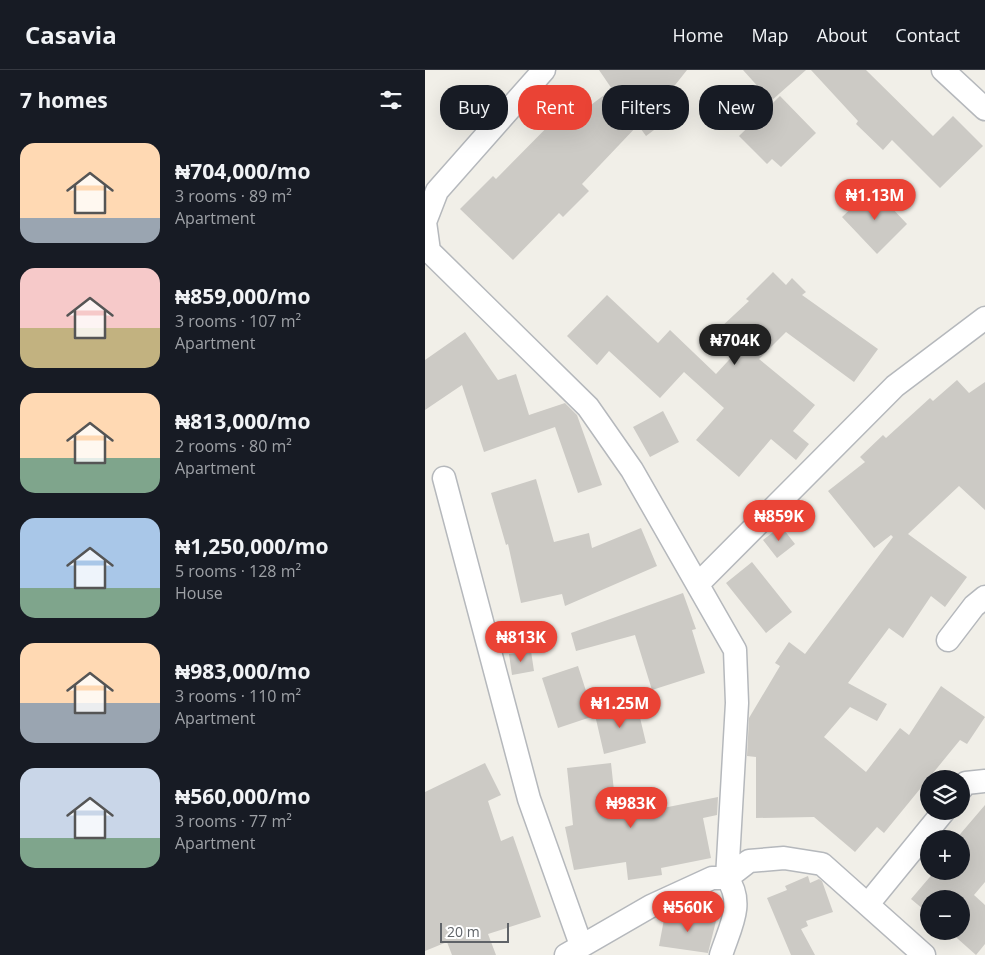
<!DOCTYPE html>
<meta charset="utf-8">
<style>
:root{--surface:#171b24;--page:#242831;--text:#f1f3f6;--muted:#9ea1a6;--line:#363941;--accent:#ea4335}
body{margin:0;font-family:"Open Sans",sans-serif;background:var(--page);color:var(--text);height:100vh;display:flex;flex-direction:column;font-size:19px;white-space:nowrap}
*{box-sizing:border-box;margin:0}
p{font-size:16px;color:var(--muted)}
.icon{flex:none;width:28px;height:28px;fill:none;stroke:currentColor;stroke-width:2;stroke-linecap:round;stroke-linejoin:round}
.map{position:relative;flex:1;overflow:hidden}
.side{display:flex;flex-direction:column;background:var(--surface);width:425px}
.side>*{flex:none}
.guide{position:absolute;left:15px;top:15px;width:470px;height:45px;display:flex;gap:10px}
.tools{position:absolute;left:495px;top:700px;display:grid;gap:10px}
.tools a{display:grid;place-items:center;width:50px;height:50px;border-radius:50%;background:var(--surface);box-shadow:0 5px 20px #0002;font-size:25px}
.scale{position:absolute;left:15px;bottom:12px;width:69px;box-sizing:border-box;padding-left:5px;border:2px solid #5f6368;border-top:0;font-size:14px;line-height:18px;white-space:nowrap;color:#5f6368;-webkit-text-stroke:4px #fff;paint-order:stroke}
.price{position:absolute;translate:-50% -42px;padding:0 11px;border-radius:18px;background:var(--accent);color:#fff;font-size:16px;line-height:32px;filter:drop-shadow(0 1px 2px #0008)}
.price::after{content:'';position:absolute;left:50%;top:30px;width:15px;height:11px;margin-left:-8px;background:inherit;clip-path:polygon(0 0,100% 0,50% 100%)}
.price.selected{background:#222;color:#fff}
ul{padding:0;list-style:none}
li{display:flex;align-items:center;gap:15px;height:125px;padding:0 20px}
li span{display:grid;place-items:center;flex:none;width:140px;height:100px;border-radius:15px;color:#555}
li>.icon{margin-inline-start:auto}
span .icon{width:60px;height:60px;fill:#fffc;stroke-width:1}
li b{font-size:21px}
h2{display:flex;justify-content:space-between;align-items:center;height:60px;padding:0 20px;font-size:21px}
.pill{padding:0 18px;border-radius:20px;background:var(--surface);box-shadow:0 5px 20px #0002;font-size:18px;line-height:45px}
.pill.selected{background:var(--accent);color:#fff}
header{display:flex;align-items:center;gap:30px;box-sizing:border-box;height:70px;padding:0 25px;background:var(--surface);border-bottom:1px solid var(--line)}
header strong{font-size:24px}
nav{display:flex;gap:28px;margin-inline-start:auto;font-size:18px}
main{display:flex;flex:1;min-height:0}
.map>svg:first-child{display:block}
.building{fill:#cccac5}
.lines{fill:none;stroke-linecap:round;stroke-linejoin:round}
.minor-casing{stroke:#b5b8bc;stroke-width:25}
.minor{stroke:#fff;stroke-width:22}
</style>
<header>
<strong>Casavia</strong>
<nav><a>Home</a><a>Map</a><a>About</a><a>Contact</a></nav>
</header>
<main>
<section class="side">
<h2>7 homes<svg class="icon" aria-label="filters" viewBox="0 0 24 24"><path d="M4 7h16M4 17h16"/><circle cx="9" cy="7" r="2"/><circle cx="15" cy="17" r="2"/></svg></h2>
<ul>
<li><span style="background:linear-gradient(#ffd9b3 75%,#9aa5b1 0)"><svg class="icon" aria-label="home" viewBox="0 0 24 24"><path d="M3 11l9-7 9 7M6 9v11h12V9"/></svg></span><div><b>₦704,000/mo</b><p>3 rooms · 89 m²</p><p>Apartment</p></div></li>
<li><span style="background:linear-gradient(#f6c9c9 60%,#c2b280 0)"><svg class="icon" aria-label="home" viewBox="0 0 24 24"><path d="M3 11l9-7 9 7M6 9v11h12V9"/></svg></span><div><b>₦859,000/mo</b><p>3 rooms · 107 m²</p><p>Apartment</p></div></li>
<li><span style="background:linear-gradient(#ffd9b3 65%,#7fa58c 0)"><svg class="icon" aria-label="home" viewBox="0 0 24 24"><path d="M3 11l9-7 9 7M6 9v11h12V9"/></svg></span><div><b>₦813,000/mo</b><p>2 rooms · 80 m²</p><p>Apartment</p></div></li>
<li><span style="background:linear-gradient(#a9c7e8 70%,#7fa58c 0)"><svg class="icon" aria-label="home" viewBox="0 0 24 24"><path d="M3 11l9-7 9 7M6 9v11h12V9"/></svg></span><div><b>₦1,250,000/mo</b><p>5 rooms · 128 m²</p><p>House</p></div></li>
<li><span style="background:linear-gradient(#ffd9b3 60%,#9aa5b1 0)"><svg class="icon" aria-label="home" viewBox="0 0 24 24"><path d="M3 11l9-7 9 7M6 9v11h12V9"/></svg></span><div><b>₦983,000/mo</b><p>3 rooms · 110 m²</p><p>Apartment</p></div></li>
<li><span style="background:linear-gradient(#c9d6e8 70%,#7fa58c 0)"><svg class="icon" aria-label="home" viewBox="0 0 24 24"><path d="M3 11l9-7 9 7M6 9v11h12V9"/></svg></span><div><b>₦560,000/mo</b><p>3 rooms · 77 m²</p><p>Apartment</p></div></li>
</ul>
</section>
<div class="map">
<svg width="560" height="885" viewBox="0 0 560 885">
<rect width="100%" height="100%" fill="#f1efe8"/>
<path class="building" d="M174,0H262L235,34L245,48L221,66L213,55L157,114L164,121L138,147L134,143L88,190L35,139L68,106L71,109L148,31L158,41L187,19Z
M318,0H381L346,31Z
M386,0H441L508,66L528,46L558,76L515,118L467,70L458,80L431,54L433,51Z
M355,26L391,63L356,97L347,89L342,94L314,66Z
M448,118L482,154L452,184L417,147Z
M348,202L361,215L367,208L381,222L377,225L453,279L429,312L361,262L334,289L390,335L368,361L384,374L371,390L346,369L314,407L271,370L299,338L259,302L235,328L184,281L172,295L142,266L182,225L233,273L245,260L291,304L314,279L295,258L324,231L321,229Z
M40,262L73,310L91,304L104,345L140,333L152,345L177,415L153,423L130,357L59,382L37,315L0,340V290Z
M532,310L544,323L560,312V440L534,416L483,464L542,507L520,537L506,526L478,568L464,558L423,613L462,634L452,651L425,637L399,667L441,702L475,658L484,665L516,616L560,647L542,674L535,670L459,763L452,757L430,782L389,747L331,748V687L322,686L324,648L355,596L350,593L364,572L380,584L468,467L466,465L449,478L403,421L440,392L435,387L458,365L461,368L505,328L508,331Z
M238,341L254,372L225,387L208,357Z
M111,409L129,472L164,463L167,478L216,458L232,496L140,536L137,524L96,533L83,474L81,475L66,423Z
M356,456L370,474L352,488L338,470Z
M327,492L367,542L341,563L301,513Z
M258,523L271,559L267,560L280,603L227,620L210,565L151,581L146,563Z
M106,581L109,601L87,605L84,584Z
M153,596L169,646L133,658L117,608Z
M212,635L221,673L179,684L170,645Z
M60,693L76,725L63,731L76,771L88,766L116,847L63,864L71,885H27L22,872L0,881V722Z
M186,693L192,749L239,743L238,738L293,727L292,745L278,748L286,788L236,798L237,805L203,810L201,792L149,800L140,757L148,755L142,698Z
M560,735V812L549,825L560,835V874L551,885L524,861H536V829H504V844L486,829L510,801H536V769H531Z
M383,806L385,813L394,809L397,811L408,842L381,851L383,856L376,859L390,885H366L342,828L362,820L360,816Z
M240,844L274,848L275,844L292,847L283,883L234,876Z"/>
<g class="lines">
<defs>
<path id="minor" d="M119,0L12,121L0,152L4,181L163,337L207,400L310,580L312,633L302,808C320,833 305,857 296,885
M518,0L560,39
M19,408L104,729L156,875
M273,514L470,316L560,248
M523,570L549,536L560,527
M536,719L541,713L560,711
M443,834L519,741
M141,885L226,836L287,808H302L324,791L359,788L397,794L499,885"/>
</defs>
<use href="#minor" class="minor-casing"/>
<use href="#minor" class="minor"/>
</g>
</svg>
<div class="tools">
<a><svg class="icon" aria-label="layers" viewBox="0 0 24 24"><path d="M12 4l9 5-9 5-9-5zM3 14l9 5 9-5"/></svg></a>
<a>+</a>
<a>−</a>
</div>
<div class="scale">20 m</div>
<b class="price" style="left:450px;top:151px">₦1.13M</b>
<b class="price selected" style="left:310px;top:296px">₦704K</b>
<b class="price" style="left:354px;top:472px">₦859K</b>
<b class="price" style="left:96px;top:593px">₦813K</b>
<b class="price" style="left:195px;top:659px">₦1.25M</b>
<b class="price" style="left:206px;top:759px">₦983K</b>
<b class="price" style="left:263px;top:863px">₦560K</b>
<div class="guide">
<a class="pill">Buy</a>
<a class="pill selected">Rent</a>
<a class="pill">Filters</a>
<a class="pill">New</a>
</div>
</div>
</main>
